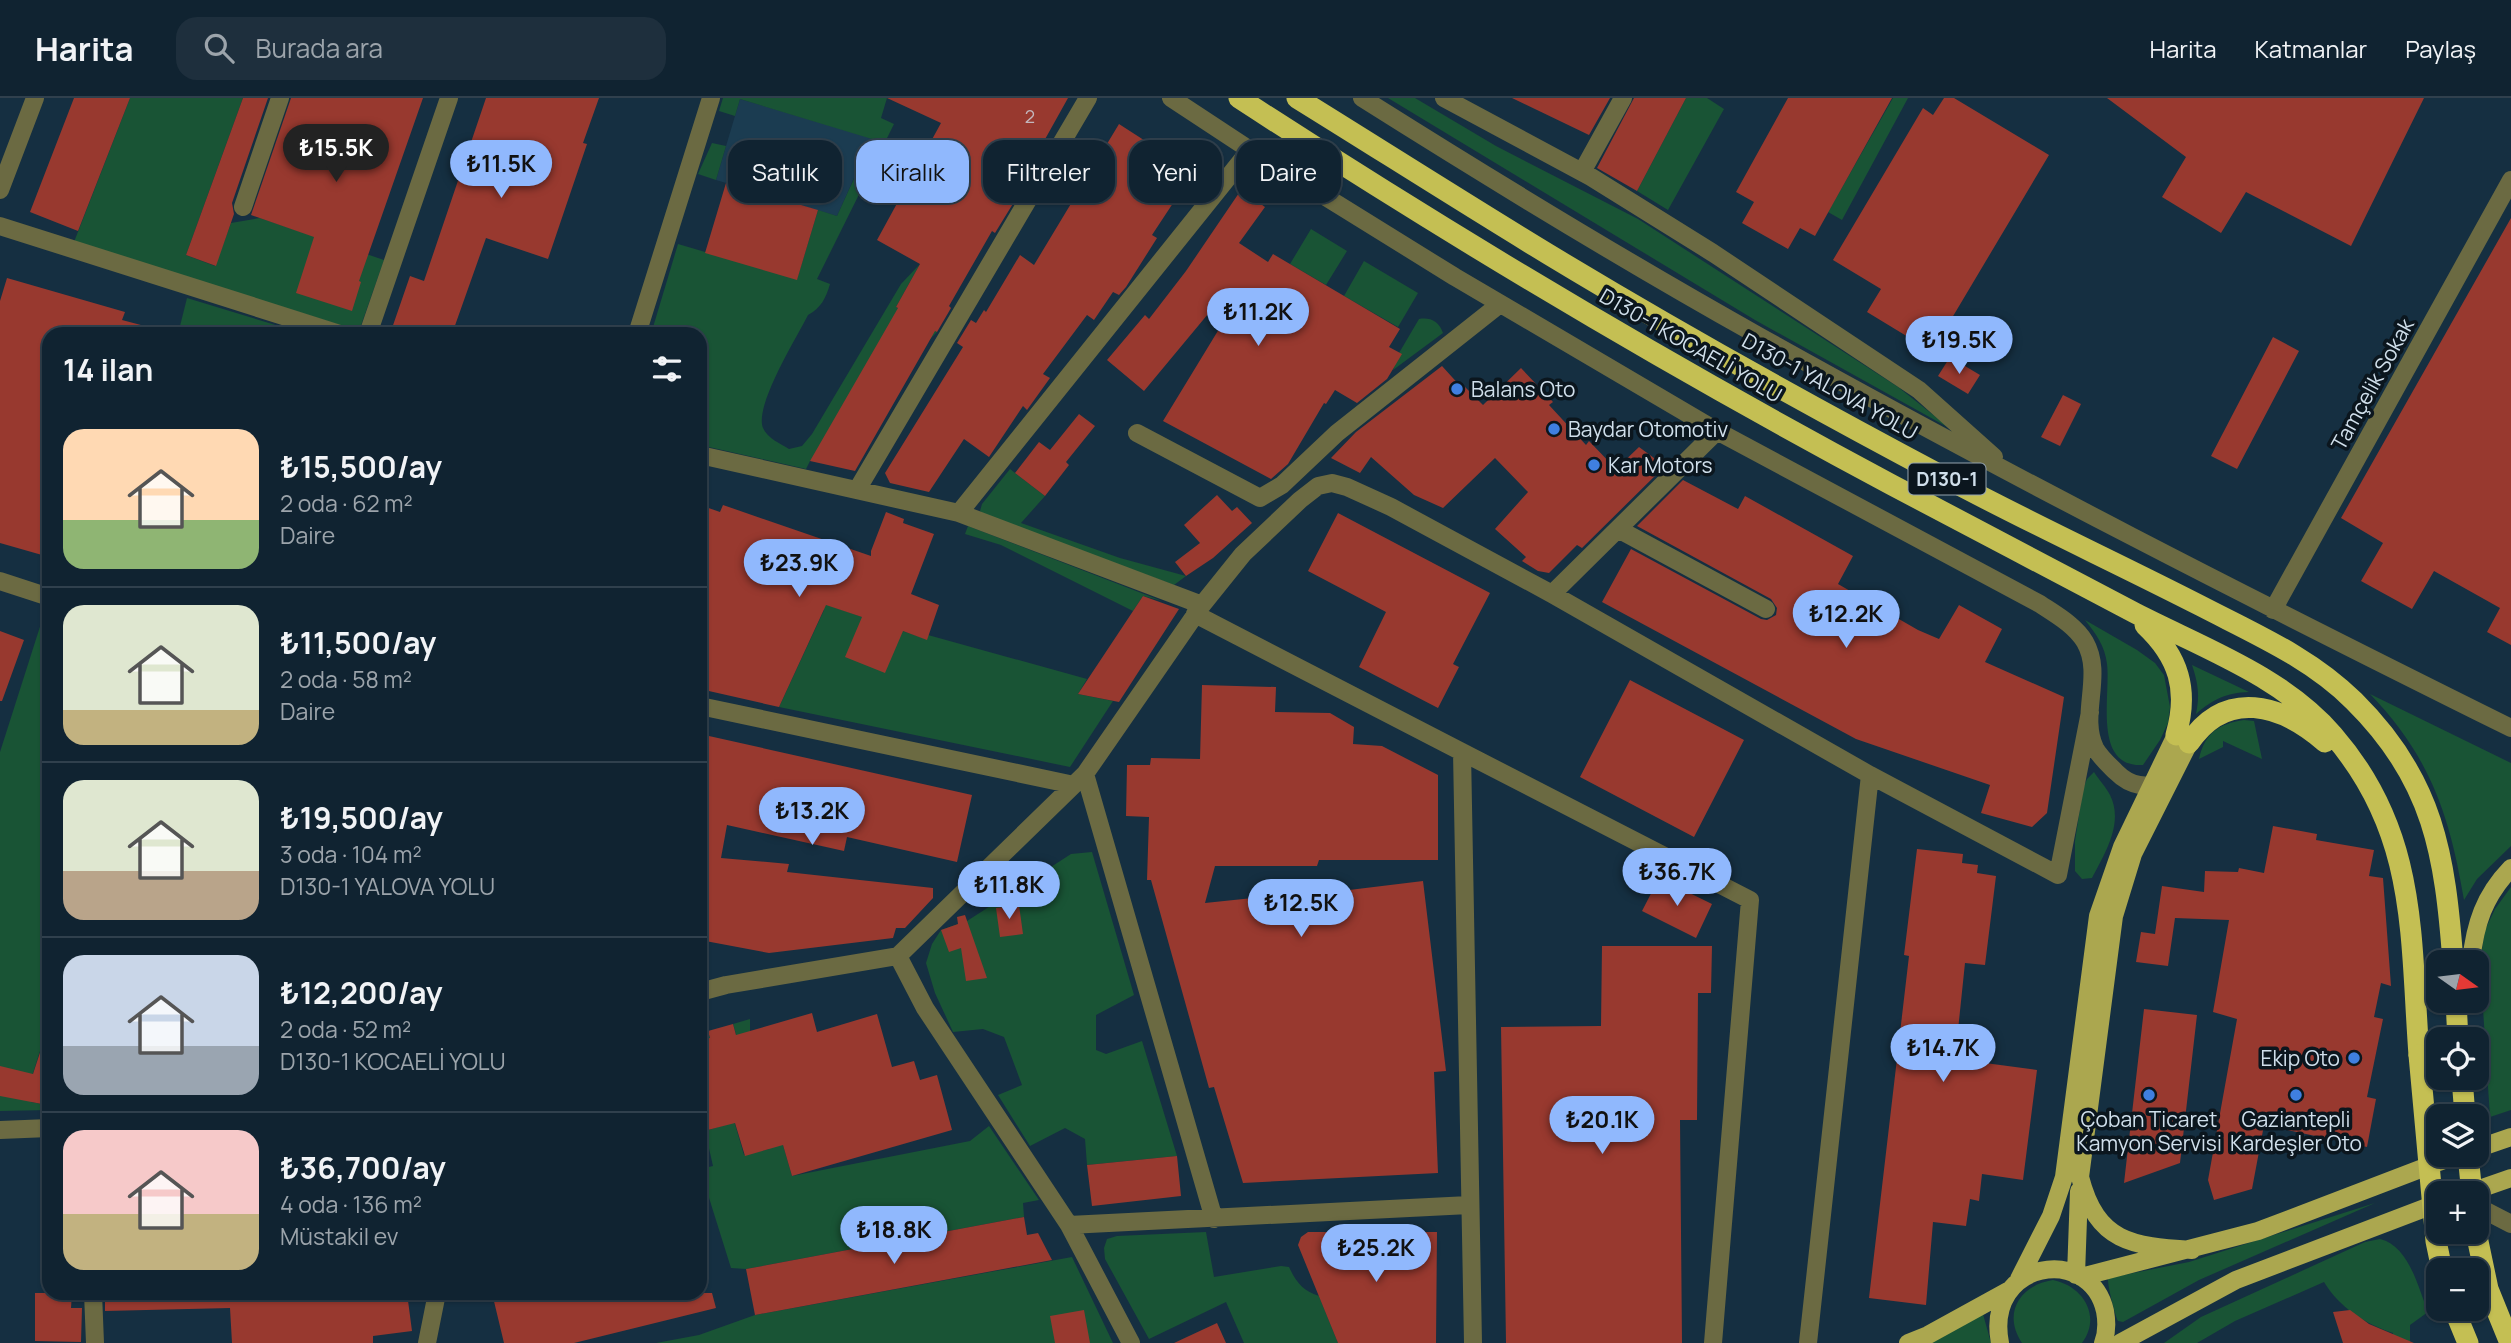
<!DOCTYPE html>
<html lang="tr">
<meta charset="utf-8">
<style>
:root{--surface:#102331;--page:#1e2f3d;--text:#f1f3f6;--muted:#9ca4ab;--line:#30404d;--accent:#90b8fd}
body{margin:0;font-family:Manrope,sans-serif;background:var(--page);color:var(--text);height:100vh;display:flex;flex-direction:column;font-size:26px;white-space:nowrap}
*{box-sizing:border-box;margin:0}
p{font-size:23px;color:var(--muted)}
.icon{flex:none;width:38px;height:38px;fill:none;stroke:currentColor;stroke-width:2;stroke-linecap:round;stroke-linejoin:round}
.map{position:relative;flex:1;overflow:hidden}
.panel{position:absolute;left:42px;top:229px;width:665px;height:973px;display:flex;flex-direction:column;background:var(--surface);border-radius:21px;box-shadow:0 2px 5px #0004,0 0 0 2px var(--line)}
.panel>*{flex:none}
.top-card{position:absolute;left:728px;top:42px;width:665px;height:63px;display:flex;gap:14px}
.needle{width:46px;rotate:104deg}
.controls{position:absolute;left:2426px;top:852px;display:grid;gap:14px}
.controls a{display:grid;place-items:center;width:63px;height:63px;border-radius:14px;background:var(--surface);box-shadow:0 2px 5px #0004,0 0 0 2px var(--line);font-size:35px}
.price{position:absolute;translate:-50% -60px;padding:0 16px;border-radius:24px;background:var(--accent);color:#111;font-size:23px;line-height:46px;filter:drop-shadow(0 2px 4px #0008)}
.price::after{content:'';position:absolute;left:50%;top:42px;width:21px;height:16px;margin-left:-10px;background:inherit;clip-path:polygon(0 0,100% 0,50% 100%)}
.price.active{background:#222;color:#fff}
ul{padding:0;list-style:none}
li{display:flex;align-items:center;gap:21px;height:175px;padding:0 21px}
li+li{border-top:2px solid var(--line)}
li span{display:grid;place-items:center;flex:none;width:196px;height:140px;border-radius:21px;color:#555}
li>.icon{margin-inline-start:auto}
span .icon{width:84px;height:84px;fill:#fffc;stroke-width:1}
li b{font-size:30px}
h2{display:flex;justify-content:space-between;align-items:center;height:84px;padding:0 21px;font-size:30px}
.pill{padding:0 24px;border-radius:21px;background:var(--surface);box-shadow:0 2px 5px #0004,0 0 0 2px var(--line);font-size:24px;line-height:63px}
.pill.active{background:var(--accent);color:#111}
header{display:flex;align-items:center;gap:42px;box-sizing:border-box;height:98px;padding:0 35px;background:var(--surface);border-bottom:2px solid var(--line)}
header strong{font-size:33px}
nav{display:flex;gap:38px;margin-inline-start:auto;font-size:24px}
.search{width:490px;height:63px;background:var(--page);display:flex;align-items:center;gap:18px;box-sizing:border-box;padding:0 24px;border-radius:21px;color:var(--muted);font-size:26px}
.map>svg:first-child{display:block}
.built{fill:#1b3c51}
.green{fill:#195435}
.building{fill:#98392f}
.lines{fill:none;stroke-linecap:round;stroke-linejoin:round}
.minor{stroke:#6b6a42;stroke-width:18}
.major{stroke:#aba74f;stroke-width:18}
.highway{stroke:#c4bf53;stroke-width:21}
.highway-bridge{stroke:#c4bf53;stroke-width:21}
.shop-dot{fill:#3f7fe0;stroke:#0b161e;stroke-width:2.5}
.labels{text-anchor:middle;dominant-baseline:central;stroke-width:7;stroke-linejoin:round;paint-order:stroke}
.number-label{font-size:18px;fill:#c2b6bc}
.shield{fill:#0b161e;stroke:#95a3ae;stroke-width:2}
.shield-label{font-size:19px;font-weight:bold;fill:#d0dfeb}
.street-label{font-size:21px;fill:#d0dfeb;stroke:#0b161e}
.poi-label{font-size:21px;fill:#d0dfeb;stroke:#0b161e;text-anchor:start}
</style>
<header>
<strong>Harita</strong>
<div class="search"><svg class="icon" aria-label="search" viewBox="0 0 24 24"><circle cx="10" cy="10" r="6"/><path d="M15 15l6 6"/></svg>Burada ara</div>
<nav><a>Harita</a><a>Katmanlar</a><a>Paylaş</a></nav>
</header>
<div class="map">
<svg width="2511" height="1245" viewBox="0 0 2511 1245">
<rect width="100%" height="100%" fill="#152f41"/>
<path class="built" d="M740,1L872,40L837,118L716,82Z"/>
<path class="green" d="M130,0H243L186,157L215,168L231,125L260,120L384,162L359,233L74,144Z
M723,0H887L881,20L894,26L817,181L830,186C826,200 821,210 808,217C797,239 754,308 763,330C767,340 781,346 789,351L802,348L812,336L901,186L920,166L896,209L937,234L810,363L806,371L700,347V236H651L678,146L797,181L818,112L837,118L872,41L740,1L735,18L719,13Z
M1388,0H1415L1496,48L1638,121L1898,289L1951,331L1755,222Z
M1686,0H1707L1724,11L1668,112L1637,93Z
M1893,0H1908L1842,122L1828,114Z
M712,45L726,48L716,82L698,76Z
M1311,131L1347,153L1326,187L1290,166Z
M1364,163L1418,195L1398,229L1344,198Z
M187,200L305,236H178Z
M1419,221C1430,219 1439,223 1443,235L1393,272L1399,255Z
M1010,371L1045,398L1021,425L1120,460L1186,478L1174,487L984,417L980,413L982,406Z
M968,428L1162,503L1143,498L1133,513L1001,447L965,436Z
M822,505L926,541L928,537L1087,581L1078,596L1113,603L1070,669L779,609L824,512Z
M45,513L49,515V935L46,934L28,991L31,1004L42,1006L45,996H49V1012L0,1013V654Z
M2085,522L2137,552L2155,565L2164,577L2170,609L2168,625L2160,642L2143,667C2092,670 2111,596 2107,566C2105,548 2096,536 2085,522Z
M2192,567L2249,594C2226,595 2213,601 2196,616C2200,597 2198,585 2192,567Z
M2370,596L2511,665V748L2477,781L2464,802C2450,718 2430,658 2370,596Z
M2244,622L2254,623L2262,661L2223,643V649L2199,661C2205,635 2218,626 2244,622Z
M2094,674C2099,682 2106,689 2110,697C2124,725 2105,755 2092,780L2082,781L2075,773V743L2083,691L2087,681Z
M1092,754L1134,897L1096,917V952L1106,956L1142,943L1177,1058L1087,1067L1085,1041L1065,1030L1030,1048L998,997L1022,987L1004,939L983,931L953,934L935,895L926,865L932,846L941,832L967,823L1071,756Z
M2511,789V1012L2490,1019L2480,864L2485,832L2495,811Z
M750,921V933L792,1078L970,1043L989,1028L1039,1102L1023,1105L1024,1119L746,1171L731,1170L700,1071L713,1068L705,1033L725,1027L706,941L708,933L744,1057L769,1051L733,926Z
M2375,1105L2199,1182L2123,1224L2118,1223C2115,1217 2107,1186 2108,1180L2189,1164Z
M1206,1134L1214,1179L1281,1168L1289,1169C1296,1184 1303,1193 1319,1198L1338,1245H1244L1226,1204L1149,1241L1105,1161L1104,1150L1107,1141L1117,1138Z
M2380,1141C2409,1148 2418,1189 2428,1214L2410,1227V1245H2393V1235C2365,1226 2339,1209 2324,1184L2235,1223L2197,1245H2164L2201,1219L2365,1144Z
M1072,1159L1113,1245H656L699,1237L755,1217Z
M2053,1182C2083,1188 2102,1218 2082,1245H2022C2002,1215 2020,1187 2053,1182Z
M1983,1216L1991,1245H1921Z"/>
<path class="building" d="M74,0H130L78,133L30,114Z
M243,0H268L232,105L234,116L216,168L186,157Z
M291,0H423L359,183L361,184L352,213L296,195L314,139L251,117Z
M486,0H599L583,45L587,46L548,161L486,140L452,236H390L410,178L424,183Z
M887,0H1068L1034,61L1013,48L990,90L1014,104L995,135L992,133L949,208L951,210L937,234L935,233L855,373L810,363L898,210L896,209L920,166L877,142L941,25Z
M1512,0H1610L1589,37Z
M1634,0H1686L1637,93L1597,70Z
M1788,0H1892L1815,138L1800,130L1788,151L1742,125L1754,104L1736,94Z
M1944,0H1954L2049,57L1946,230L1932,221L1918,245L1867,214L1881,191L1833,162L1923,10L1933,17Z
M2107,0H2424L2351,148L2246,94L2221,135L2162,99L2186,59Z
M1119,26L1150,46L1143,56L1187,84L1152,137L1157,140L1126,189L1119,197L1113,194L1094,222L1087,217L1043,276L1050,280L1027,312L1023,308L989,359L964,341L929,394L890,385L885,375L963,249L957,245L971,222L976,225L984,212L986,214L1020,157L1034,167Z
M726,85L818,112L797,182L705,155Z
M1241,92L1265,109L1239,145L1268,164L1273,156L1400,231L1389,249L1402,256L1387,281L1357,305L1335,292L1326,306L1324,305L1288,366L1271,381L1163,323L1230,213L1218,204L1144,293L1107,262L1145,217L1149,221L1186,173Z
M2511,120V547L2487,534L2500,510L2434,473L2412,511L2361,483L2383,445L2341,420Z
M7,180L125,214L122,222L156,231L155,236H49V459L0,445V203Z
M2273,239L2299,253L2237,371L2211,358Z
M1950,259L1980,277L1968,296L1938,278Z
M1442,268L1462,290L1464,288L1483,307L1521,270L1553,304L1549,307L1586,347L1589,343L1616,371L1639,349L1654,360L1663,370L1582,450L1577,447L1549,475L1538,473L1522,463L1526,459L1495,431L1528,394L1495,360L1443,410L1414,397L1371,359L1360,375L1331,360L1356,334Z
M2063,297L2081,306L2060,348L2041,339Z
M1079,316L1095,328L1066,364L1069,367L1045,398L1015,375L1039,344L1050,352Z
M1683,382L1738,411L1745,398L1853,458L1838,486L1918,532L1939,541L1959,507L2002,531L1985,564L2064,599L2047,715L2032,729L1981,715L1990,687L1856,641L1602,504L1631,451L1761,521L1767,522L1776,517L1777,510L1771,501L1637,428Z
M1217,397L1232,413L1237,409L1252,425L1213,460L1186,478L1175,464L1200,445L1184,427Z
M700,407L720,414L723,407L871,458V453L886,414L904,421L903,425L934,436L911,496L939,507L927,542L903,533L885,575L845,559L862,519L826,507L779,609L700,591Z
M1338,415L1490,495L1453,566L1459,569L1438,610L1359,569L1386,514L1308,473Z
M1143,498L1179,511L1119,604L1078,596Z
M0,533L24,542L2,603H0Z
M1630,582L1744,642L1694,739L1580,679Z
M1202,587L1276,589L1275,614L1330,615L1354,629L1353,646L1382,648L1438,677V762H1319L1317,768H1215L1205,805L1309,794L1308,797L1423,783L1446,973L1434,974L1438,1075L1243,1085L1214,989L1209,990L1151,782H1147L1149,719L1126,718L1127,667H1150L1151,660L1200,661Z
M700,636L972,697L957,764L847,739L844,753L727,727L721,760L789,766L787,774L933,790V800L905,830H896L893,840L769,855L700,842Z
M2273,728L2317,736L2316,742L2374,752L2369,778L2383,780L2391,888L2381,885L2374,919L2383,921L2367,999L2376,1001L2367,1049L2264,1027L2252,1091L2214,1102L2208,1082L2237,921L2213,914L2229,822L2175,820L2168,868L2136,864L2141,834L2155,836L2162,788L2204,794L2205,773L2238,774L2239,770L2264,775Z
M1917,751L1963,756L1962,765L1978,767L1977,775L1996,778L1985,867L1965,865L1955,961L2037,972L2023,1082L1982,1076L1979,1103L1970,1101L1966,1128L1933,1124L1926,1207L1869,1200L1909,858L1904,857Z
M1659,780L1712,806L1696,840L1642,813Z
M1019,807L1023,836L1000,839L996,810Z
M965,817L987,880L966,883L961,850L949,854L941,832L958,826L957,819Z
M1602,848H1712L1711,895H1698L1697,1022H1680L1682,1245H1506L1501,929L1601,928Z
M2144,911L2197,917L2180,1065L2124,1085Z
M812,915L817,934L877,916L892,969L914,963L920,982L937,977L952,1032L792,1078L783,1047L745,1058L735,1025L700,1034V942L710,940L708,933L733,926L736,937Z
M46,936H49V981L42,1006L0,998V968L33,976Z
M1177,1058L1181,1098L1092,1108L1087,1067Z
M1024,1119L1027,1137L1038,1135L1052,1162L755,1217L746,1171Z
M1308,1134H1437L1436,1245H1338L1298,1147L1301,1139Z
M35,1195H72L71,1210H82L81,1244L35,1243Z
M105,1195H407L412,1233L373,1238V1245H232L230,1210L105,1213Z
M492,1195H712L716,1210L574,1245H504Z
M1084,1212L1090,1245H1055L1050,1218Z
M2350,1212L2369,1226L2414,1245H2343L2333,1214Z
M1217,1225L1226,1245H1174Z"/>
<g class="lines">
<path class="minor" d="M1171,0L1250,52L1455,179L1717,333L2040,506C2055,516 2075,527 2085,544C2104,577 2079,617 2095,650C2100,659 2109,667 2116,674C2131,689 2146,690 2166,684
M1362,0C1492,82 1623,162 1757,237C2005,376 2257,504 2511,630
M1444,0L1591,79L1713,155L1919,292L1994,359
M1582,74L1623,0
M0,92L35,0
M243,109L280,0
M0,128L340,236
M368,236L449,0
M637,236L711,0
M1137,335L1260,400L1282,387L1337,335L1500,206
M700,357L959,415L1250,52
M857,392L1088,0
M959,415L1202,507
M1618,431L1766,511
M0,483L49,499
M1552,496L1717,333
M2273,512L2511,82
M1195,516L1462,654L1473,1245
M700,608L1074,687
M1462,654L1750,802L1713,1245
M1085,676L1214,1121
M898,858L925,910L1069,1127L1131,1245
M700,894L726,887L898,858L1085,676L1202,507L1243,456L1300,402L1318,388L1332,385L1347,389L1391,409L1552,496L1870,677L2058,777L2090,614
M0,1032L49,1030
M2476,1111L2484,1112L2511,1126
M1069,1127L1469,1107
M93,1195L95,1245
M427,1245L437,1195
M1808,1245L1870,677"/>
<path class="major" d="M2189,645L2133,756L2114,818L2080,1079C2097,1145 2132,1148 2192,1152
M2471,864C2475,826 2484,798 2511,770
M2476,1051L2511,1039
M2465,1096L2511,1080
M2076,1177L2079,1093
M2081,1179L2258,1133L2457,1057
M2019,1181L2051,1118L2064,1079L2098,818L2122,749L2176,637
M1908,1245L1928,1237L2008,1193
M2000,1245C1984,1162 2090,1146 2105,1213C2107,1224 2107,1235 2103,1245
M2120,1245L2236,1182L2438,1105"/>
<path class="highway" d="M1239,0C1451,138 1669,268 1892,387C1973,429 2054,473 2135,515C2203,550 2282,578 2333,637C2418,735 2410,837 2419,957
M1297,0C1381,52 1464,105 1548,156C1677,234 1810,308 1944,379C2028,424 2115,464 2201,508C2255,536 2311,560 2354,603C2434,682 2445,757 2453,864
M2145,527C2179,559 2189,592 2176,637
M2189,645C2226,590 2281,606 2325,644
M2456,903L2458,942
M2462,980L2465,1018
M2476,1134L2488,1191L2510,1245
M2454,1211L2468,1245"/>
<path class="highway-bridge" d="M2419,957L2436,1143L2442,1172
M2468,1057L2472,1096"/>
</g>
<g class="shop-dot">
<circle cx="1457" cy="291" r="7"/>
<circle cx="1554" cy="331" r="7"/>
<circle cx="1594" cy="367" r="7"/>
<circle cx="2354" cy="960" r="7"/>
<circle cx="2149" cy="997" r="7"/>
<circle cx="2296" cy="997" r="7"/>
</g>
<g class="labels">
<g class="number-label">
<text x="1030" y="18">2</text>
</g>
<rect class="shield" x="1908.5" y="365.5" width="77" height="31" rx="5"/>
<g class="shield-label">
<text x="1947" y="381">D130-1</text>
</g>
<g class="street-label">
<text transform="translate(1691 247) rotate(30)">D130-1 KOCAELİ YOLU</text>
<text transform="translate(2372 286) rotate(-61)">Tamçelik Sokak</text>
<text transform="translate(1830 288) rotate(29)">D130-1 YALOVA YOLU</text>
</g>
<g class="poi-label">
<text x="1471" y="291">Balans Oto</text>
<text x="1568" y="331">Baydar Otomotiv</text>
<text x="1608" y="367">Kar Motors</text>
<text x="2340" y="960" text-anchor="end">Ekip Oto</text>
<text x="2149" y="1021" text-anchor="middle">Çoban Ticaret<tspan x="2149" dy="24">Kamyon Servisi</tspan></text>
<text x="2296" y="1021" text-anchor="middle">Gaziantepli<tspan x="2296" dy="24">Kardeşler Oto</tspan></text>
</g>
</g>
</svg>
<div class="controls">
<a><svg class="needle" viewBox="-14 -14 28 28"><path d="M0-13l5 13h-10z" fill="#e53935"/><path d="M0 13l5-13h-10z" fill="#9ca4ab"/></svg></a>
<a><svg class="icon" aria-label="locate" viewBox="0 0 24 24"><circle cx="12" cy="12" r="6"/><path d="M12 2v4M12 18v4M2 12h4M18 12h4"/></svg></a>
<a><svg class="icon" aria-label="layers" viewBox="0 0 24 24"><path d="M12 4l9 5-9 5-9-5zM3 14l9 5 9-5"/></svg></a>
<a>+</a>
<a>−</a>
</div>
<b class="price active" style="left:336px;top:86px">₺15.5K</b>
<b class="price" style="left:501px;top:102px">₺11.5K</b>
<b class="price" style="left:1258px;top:250px">₺11.2K</b>
<b class="price" style="left:1959px;top:278px">₺19.5K</b>
<b class="price" style="left:799px;top:501px">₺23.9K</b>
<b class="price" style="left:1846px;top:552px">₺12.2K</b>
<b class="price" style="left:812px;top:749px">₺13.2K</b>
<b class="price" style="left:1677px;top:810px">₺36.7K</b>
<b class="price" style="left:1009px;top:823px">₺11.8K</b>
<b class="price" style="left:1301px;top:841px">₺12.5K</b>
<b class="price" style="left:1943px;top:986px">₺14.7K</b>
<b class="price" style="left:1602px;top:1058px">₺20.1K</b>
<b class="price" style="left:894px;top:1168px">₺18.8K</b>
<b class="price" style="left:1376px;top:1186px">₺25.2K</b>
<div class="top-card">
<a class="pill">Satılık</a>
<a class="pill active">Kiralık</a>
<a class="pill">Filtreler</a>
<a class="pill">Yeni</a>
<a class="pill">Daire</a>
</div>
<section class="panel">
<h2>14 ilan<svg class="icon" aria-label="filters" viewBox="0 0 24 24"><path d="M4 7h16M4 17h16"/><circle cx="9" cy="7" r="2"/><circle cx="15" cy="17" r="2"/></svg></h2>
<ul>
<li><span style="background:linear-gradient(#ffd9b3 65%,#8fb573 0)"><svg class="icon" aria-label="home" viewBox="0 0 24 24"><path d="M3 11l9-7 9 7M6 9v11h12V9"/></svg></span><div><b>₺15,500/ay</b><p>2 oda · 62 m²</p><p>Daire</p></div></li>
<li><span style="background:linear-gradient(#dfe7d0 75%,#c2b280 0)"><svg class="icon" aria-label="home" viewBox="0 0 24 24"><path d="M3 11l9-7 9 7M6 9v11h12V9"/></svg></span><div><b>₺11,500/ay</b><p>2 oda · 58 m²</p><p>Daire</p></div></li>
<li><span style="background:linear-gradient(#dfe7d0 65%,#b9a48a 0)"><svg class="icon" aria-label="home" viewBox="0 0 24 24"><path d="M3 11l9-7 9 7M6 9v11h12V9"/></svg></span><div><b>₺19,500/ay</b><p>3 oda · 104 m²</p><p>D130-1 YALOVA YOLU</p></div></li>
<li><span style="background:linear-gradient(#c9d6e8 65%,#9aa5b1 0)"><svg class="icon" aria-label="home" viewBox="0 0 24 24"><path d="M3 11l9-7 9 7M6 9v11h12V9"/></svg></span><div><b>₺12,200/ay</b><p>2 oda · 52 m²</p><p>D130-1 KOCAELİ YOLU</p></div></li>
<li><span style="background:linear-gradient(#f6c9c9 60%,#c2b280 0)"><svg class="icon" aria-label="home" viewBox="0 0 24 24"><path d="M3 11l9-7 9 7M6 9v11h12V9"/></svg></span><div><b>₺36,700/ay</b><p>4 oda · 136 m²</p><p>Müstakil ev</p></div></li>
</ul>
</section>
</div>
